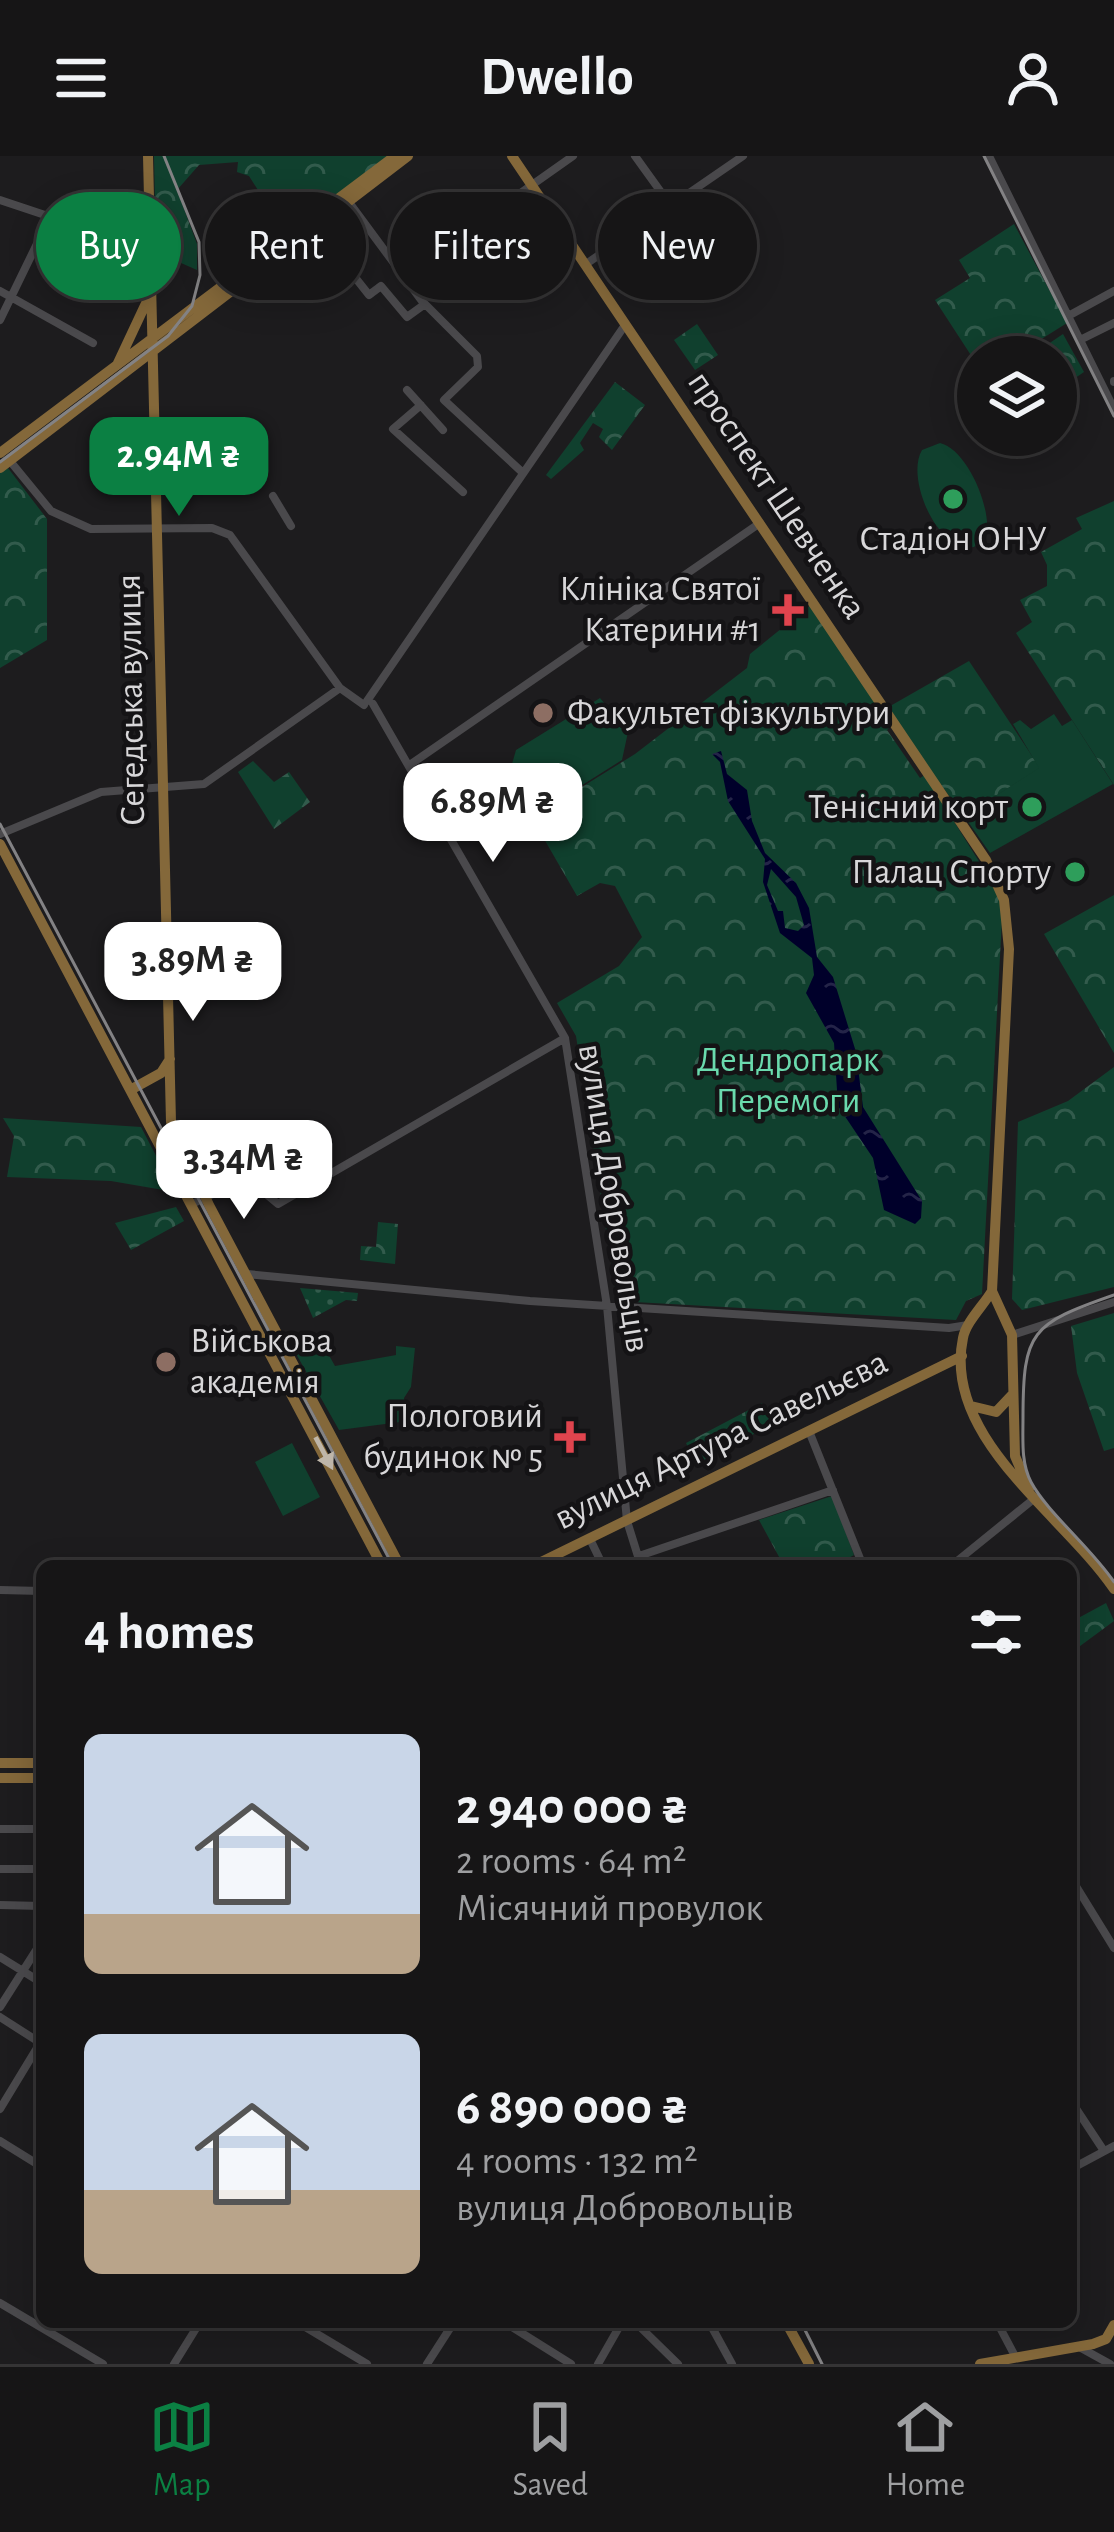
<!DOCTYPE html>
<meta charset="utf-8">
<style>
:root{--surface:#161516;--page:#232223;--text:#f1f3f6;--muted:#9e9fa1;--line:#353435;--accent:#0b8043}
body{margin:0;font-family:"Alegreya Sans",sans-serif;background:var(--page);color:var(--text);height:100vh;display:flex;flex-direction:column;font-size:45px;white-space:nowrap}
*{box-sizing:border-box;margin:0}
p{font-size:39px;color:var(--muted)}
.icon{flex:none;width:66px;height:66px;fill:none;stroke:currentColor;stroke-width:2;stroke-linecap:round;stroke-linejoin:round}
.map{position:relative;flex:1;overflow:hidden}
.sheet{position:absolute;left:36px;top:1404px;width:1041px;height:768px;display:flex;flex-direction:column;background:var(--surface);border-radius:18px;box-shadow:0 6px 30px #0003,0 0 0 3px var(--line)}
.sheet>*{flex:none}
.top-card{position:absolute;left:36px;top:36px;width:1044px;height:108px;display:flex;gap:24px}
.controls{position:absolute;left:957px;top:180px;display:grid;gap:24px}
.controls a{display:grid;place-items:center;width:120px;height:120px;border-radius:50%;background:var(--surface);box-shadow:0 6px 30px #0003,0 0 0 3px var(--line);font-size:60px}
.price{position:absolute;translate:-50% -102px;padding:0 27px;border-radius:24px;background:#fff;color:#222;font-size:39px;line-height:78px;filter:drop-shadow(0 3px 6px #0008)}
.price::after{content:'';position:absolute;left:50%;top:72px;width:36px;height:27px;margin-left:-18px;background:inherit;clip-path:polygon(0 0,100% 0,50% 100%)}
.price.on{background:var(--accent);color:#fff}
ul{padding:0;list-style:none}
li{display:flex;align-items:center;gap:36px;height:300px;padding:0 48px}
li span{display:grid;place-items:center;flex:none;width:336px;height:240px;border-radius:18px;color:#555}
li>.icon{margin-inline-start:auto}
span .icon{width:144px;height:144px;fill:#fffc;stroke-width:1}
li b{font-size:51px}
h2{display:flex;justify-content:space-between;align-items:center;height:144px;padding:0 48px;font-size:51px}
.chip{padding:0 42px;border-radius:54px;background:var(--surface);box-shadow:0 6px 30px #0003,0 0 0 3px var(--line);font-size:42px;line-height:108px}
.chip.on{background:var(--accent);color:#fff}
header{display:flex;justify-content:space-between;align-items:center;height:156px;padding:0 48px;background:var(--surface);font-size:54px;font-weight:700}
.menu{display:flex;justify-content:space-around;align-items:center;height:168px;border-top:3px solid var(--line);background:var(--surface);font-size:33px;color:var(--muted)}
.menu a{display:grid;justify-items:center;gap:6px}
.menu .on{color:var(--accent)}
.map>svg:first-child{display:block}
.grass{fill:url(#grass-dots)}
.forest{fill:url(#forest-firs)}
.park{fill:url(#park-crowns)}
.pitch{fill:#10402e}
.water{fill:url(#water-ripples);fill-rule:evenodd}
.lines{fill:none;stroke-linecap:round;stroke-linejoin:round}
.minor{stroke:#4a494c;stroke-width:8}
.major{stroke:#84683a;stroke-width:10}
.tram{stroke:#838284;stroke-width:3}
.oneway{fill:#bfb6a9}
.leisure-dot{fill:#2e9e5b;stroke:#141315;stroke-width:4.5}
.health-dot{fill:#e0444e;stroke:#141315;stroke-width:4.5}
.education-dot{fill:#8d6e63;stroke:#141315;stroke-width:4.5}
.labels{text-anchor:middle;dominant-baseline:central;stroke-width:9;stroke-linejoin:round;paint-order:stroke}
.street-label{font-size:36px;fill:#d8d7d9;stroke:#141315}
.poi-label{font-size:36px;fill:#d8d7d9;stroke:#141315;text-anchor:end}
.park-label{font-size:36px;fill:#6adaad;stroke:#141315}
</style>
<header><svg class="icon" aria-label="menu" viewBox="0 0 24 24"><path d="M4 6h16M4 12h16M4 18h16"/></svg>Dwello<svg class="icon" aria-label="person" viewBox="0 0 24 24"><circle cx="12" cy="8" r="4"/><path d="M4 21q1-7 8-7t8 7"/></svg></header>
<div class="map">
<svg width="1114" height="2208" viewBox="0 0 1114 2208">
<defs>
<pattern id="grass-dots" width="8" height="8" patternUnits="userSpaceOnUse" patternTransform="scale(3)"><rect width="8" height="8" fill="#10402e"/><path d="M2 2h.1M6 6h.1" fill="none" stroke="#325b4c" stroke-width="1.8" stroke-linecap="round"/></pattern>
<pattern id="forest-firs" width="22" height="20" patternUnits="userSpaceOnUse" patternTransform="scale(3)"><rect width="22" height="20" fill="#10402e"/><path d="M5 1l3.5 6h-7zM16 11l3.5 6h-7z" fill="#325b4c"/></pattern>
<pattern id="park-crowns" width="20" height="18" patternUnits="userSpaceOnUse" patternTransform="scale(3)"><rect width="20" height="18" fill="#10402e"/><path d="M2 6a3 3 0 1 1 6 0M12 15a3 3 0 1 1 6 0" fill="none" stroke="#325b4c"/></pattern>
<pattern id="water-ripples" width="26" height="14" patternUnits="userSpaceOnUse" patternTransform="scale(3)"><rect width="26" height="14" fill="#00002a"/><path d="M2 4q2-2 4 0t4 0M15 11q2-2 4 0t4 0" fill="none" stroke="#242448"/></pattern>
</defs>
<rect width="100%" height="100%" fill="#1d1c1e"/>
<path class="grass" d="M300,1132L358,1137L357,1145L346,1144L313,1162Z"/>
<path class="forest" d="M253,605L274,626L289,616L310,646L274,673L238,616Z"/>
<path class="park" d="M154,0H390L269,92L265,67L274,54L270,36L258,34L249,20L237,16L238,6L199,9L177,34L197,88V114L156,96Z
M1014,68L1067,167L1013,201H978V210L935,144L970,122L959,104Z
M697,168L718,199L695,214L674,184Z
M1063,178L1084,216L1056,235V201H1029Z
M615,226L645,249L612,294L599,281L603,273L593,267L580,287L584,294L551,323L546,319Z
M8,312L47,363V484L0,512V315Z
M1114,345V629L1016,477L1032,466L1020,444L1047,430V409L1041,396L1082,373L1076,362Z
M813,447L893,568L887,574L920,622L925,619L1003,744L982,1138L966,1145L956,1164L617,1145L576,880L557,847L619,810L642,781L615,730L600,727L577,740L532,662L635,598L747,512L750,498Z
M969,505L1040,612L964,660L885,553Z
M1114,739V897L1044,778Z
M1114,911V1131L1022,1154L1012,1143L1018,966L1068,945Z
M3,962L141,971L175,1036L111,1025L7,1021L14,980Z
M176,1051L184,1065L131,1094L115,1067Z
M378,1066L398,1068L395,1108L360,1104L361,1090L376,1091Z
M1114,1157V1292L1104,1295L1077,1217L1071,1170Z
M762,1247L773,1268L696,1308L686,1287Z
M832,1340L854,1399L834,1410H784L759,1364Z
M1106,1447L1114,1465L1072,1496L1071,1466Z"/>
<path class="pitch" d="M940,287C967,293 993,354 986,380L974,391C938,398 905,322 922,294Z
M600,542L628,576L622,604L557,645L525,642L510,615L516,594Z
M1054,558L1062,570L1072,564L1113,628L990,697L964,660L1039,612L1013,568L1020,564L1031,573Z
M321,1185L335,1210L396,1199V1190L415,1192L411,1231L404,1242L408,1265L339,1274L295,1196Z
M292,1287L320,1341L283,1360L255,1306Z"/>
<path class="water" d="M721,595L727,618L747,634L752,665L765,697L796,727L809,752L817,801L833,821L856,896L863,951L922,1045L921,1062L915,1068L884,1054L873,1002L838,950L834,887L806,837L814,819L812,802L780,777L763,726L765,703L728,645L720,606L712,598ZM771,713L796,741L804,769L798,775L785,772L783,755H778L767,729Z"/>
<g class="lines">
<path class="minor" d="M635,0L671,50
M989,0L1114,253
M0,44L99,77L150,109
M348,45L422,145L477,200L478,211L444,244L522,316
M335,96L369,139L381,130L407,161L425,148
M586,108L743,0
M403,120L573,0
M0,135L93,187
M1070,159L1114,135
M0,164L51,59
M1082,183L1114,167
M1114,225V226
M407,234L443,274
M421,249L393,273L463,336
M10,305L51,355L91,373L212,372L230,379L340,532L364,549
M273,340L291,370
M367,545L625,169
M373,548L565,882L607,1150L627,1365L641,1410
M411,608L760,367
M0,678L101,636L204,628L340,532
M192,1048L247,1022L278,1048L565,882
M247,1118L530,1145L949,1172L968,1169
M1012,1179L1114,1146
M809,1275L863,1410
M590,1383L603,1410
M639,1400L833,1334
M951,1410L1035,1342
M0,1434L42,1435
M0,1673H42
M0,1713H42
M1071,1722L1114,1792
M0,1749L42,1750
M0,1801L42,1827
M0,1851L42,1785
M0,1861L42,1888
M1071,1945L1104,1995
M0,1953L40,1887
M0,1985L42,2011
M1071,2013L1114,1990
M0,2147L103,2208
M297,2166L367,2208
M504,2166L571,2208
M635,2166L678,2208
M709,2166L732,2208
M997,2166L1016,2202
M1081,2192L1110,2208
M174,2208L200,2166
M427,2208L454,2166
M598,2208L622,2166"/>
<path class="major" d="M148,0L171,966L209,1049L400,1410
M512,0L986,704L1004,744L1009,793L992,1135L1012,1179L1015,1300L1029,1333
M117,209L147,145
M0,297L395,0
M0,312L408,0
M0,688L382,1410
M132,933L161,917L170,903
M992,1135C983,1150 966,1166 963,1182C942,1282 1063,1358 1114,1433
M971,1250L996,1256L1013,1238
M533,1410L962,1200
M0,1607H42
M0,1622H42
M786,2166L809,2208
M980,2208L1093,2188L1106,2183L1114,2169"/>
<path class="tram" d="M984,0L1114,260
M0,306L168,180L192,150L200,119L199,86L164,0
M0,668L393,1410
M1114,1139C1031,1168 1023,1175 1023,1262C1023,1284 1021,1307 1031,1326C1047,1356 1091,1392 1114,1426
M801,2166L822,2208"/>
</g>
<defs><path id="oneway-solid" d="M-6-.8H1V-3.2L6.5 0L1 3.2V.8H-6Z" transform="scale(3)"/></defs>
<use class="oneway" href="#oneway-solid" transform="translate(324 1297) rotate(62)"/>
<g class="leisure-dot">
<circle cx="953" cy="343" r="12"/>
<circle cx="1032" cy="651" r="12"/>
<circle cx="1075" cy="716" r="12"/>
</g>
<g class="health-dot">
<path d="M782 436h12v12h12v12h-12v12h-12v-12h-12v-12h12z"/>
<path d="M564 1263h12v12h12v12h-12v12h-12v-12h-12v-12h12z"/>
</g>
<g class="education-dot">
<circle cx="543" cy="557" r="12"/>
<circle cx="166" cy="1206" r="12"/>
</g>
<g class="labels">
<g class="street-label">
<text transform="translate(777 339) rotate(56)">проспект Шевченка</text>
<text transform="translate(131 544) rotate(-91)">Сегедська вулиця</text>
<text transform="translate(614 1042) rotate(81)">вулиця Добровольців</text>
<text transform="translate(721 1284) rotate(-26)">вулиця Артура Савельєва</text>
</g>
<g class="poi-label">
<text x="953" y="383" text-anchor="middle">Стадіон ОНУ</text>
<text x="761" y="433">Клініка Святої<tspan x="761" dy="41">Катерини #1</tspan></text>
<text x="567" y="557" text-anchor="start">Факультет фізкультури</text>
<text x="1008" y="651">Тенісний корт</text>
<text x="1051" y="716">Палац Спорту</text>
<text x="190" y="1185" text-anchor="start">Військова<tspan x="190" dy="41">академія</tspan></text>
<text x="543" y="1260">Пологовий<tspan x="543" dy="41">будинок № 5</tspan></text>
</g>
<g class="park-label">
<text x="788" y="904">Дендропарк<tspan x="788" dy="41">Перемоги</tspan></text>
</g>
</g>
</svg>
<div class="controls">
<a><svg class="icon" aria-label="layers" viewBox="0 0 24 24"><path d="M12 4l9 5-9 5-9-5zM3 14l9 5 9-5"/></svg></a>
</div>
<b class="price on" style="left:179px;top:363px">2.94M ₴</b>
<b class="price" style="left:493px;top:709px">6.89M ₴</b>
<b class="price" style="left:193px;top:868px">3.89M ₴</b>
<b class="price" style="left:244px;top:1066px">3.34M ₴</b>
<div class="top-card">
<a class="chip on">Buy</a>
<a class="chip">Rent</a>
<a class="chip">Filters</a>
<a class="chip">New</a>
</div>
<section class="sheet">
<h2>4 homes<svg class="icon" aria-label="filters" viewBox="0 0 24 24"><path d="M4 7h16M4 17h16"/><circle cx="9" cy="7" r="2"/><circle cx="15" cy="17" r="2"/></svg></h2>
<ul>
<li><span style="background:linear-gradient(#c9d6e8 75%,#b9a48a 0)"><svg class="icon" aria-label="home" viewBox="0 0 24 24"><path d="M3 11l9-7 9 7M6 9v11h12V9"/></svg></span><div><b>2 940 000 ₴</b><p>2 rooms · 64 m²</p><p>Місячний провулок</p></div></li>
<li><span style="background:linear-gradient(#c9d6e8 65%,#b9a48a 0)"><svg class="icon" aria-label="home" viewBox="0 0 24 24"><path d="M3 11l9-7 9 7M6 9v11h12V9"/></svg></span><div><b>6 890 000 ₴</b><p>4 rooms · 132 m²</p><p>вулиця Добровольців</p></div></li>
</ul>
</section>
</div>
<nav class="menu">
<a class="on"><svg class="icon" aria-label="map" viewBox="0 0 24 24"><path d="M3 6l6-2 6 2 6-2v14l-6 2-6-2-6 2zM9 4v14M15 6v14"/></svg>Map</a>
<a><svg class="icon" aria-label="saved" viewBox="0 0 24 24"><path d="M7 4h10v16l-5-4-5 4z"/></svg>Saved</a>
<a><svg class="icon" aria-label="home" viewBox="0 0 24 24"><path d="M3 11l9-7 9 7M6 9v11h12V9"/></svg>Home</a>
</nav>
